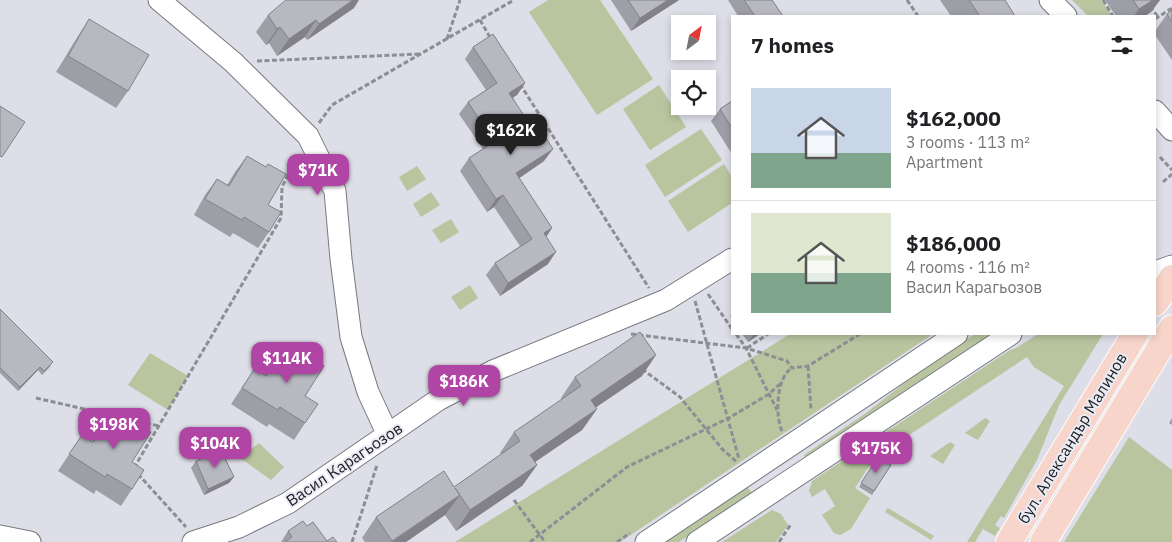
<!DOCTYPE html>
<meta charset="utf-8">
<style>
:root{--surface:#fff;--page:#f2f2f2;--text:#202124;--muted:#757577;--line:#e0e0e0;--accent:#b145a5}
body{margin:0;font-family:"IBM Plex Sans",sans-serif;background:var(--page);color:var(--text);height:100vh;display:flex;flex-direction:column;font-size:19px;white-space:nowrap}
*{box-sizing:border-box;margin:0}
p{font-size:16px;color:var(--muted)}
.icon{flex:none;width:28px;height:28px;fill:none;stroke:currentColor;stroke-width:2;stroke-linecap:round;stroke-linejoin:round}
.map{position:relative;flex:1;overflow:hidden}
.panel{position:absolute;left:731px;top:15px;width:425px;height:320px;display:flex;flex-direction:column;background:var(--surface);border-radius:0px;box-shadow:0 2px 8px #0003}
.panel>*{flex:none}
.needle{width:32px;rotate:32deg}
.buttons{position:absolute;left:671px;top:15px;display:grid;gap:10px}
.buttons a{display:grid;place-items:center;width:45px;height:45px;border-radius:0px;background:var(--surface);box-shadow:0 2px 8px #0003;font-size:25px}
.price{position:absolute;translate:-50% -42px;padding:0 11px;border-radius:10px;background:var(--accent);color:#fff;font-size:16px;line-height:32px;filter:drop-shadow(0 1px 2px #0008)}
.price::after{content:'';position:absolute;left:50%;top:30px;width:15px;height:11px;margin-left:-8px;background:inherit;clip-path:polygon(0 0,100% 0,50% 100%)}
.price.selected{background:#222;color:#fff}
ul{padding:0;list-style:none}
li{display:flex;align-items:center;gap:15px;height:125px;padding:0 20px}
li+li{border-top:1px solid var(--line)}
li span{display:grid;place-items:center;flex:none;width:140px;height:100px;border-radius:0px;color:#555}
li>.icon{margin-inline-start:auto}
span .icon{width:60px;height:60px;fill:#fffc;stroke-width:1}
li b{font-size:21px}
h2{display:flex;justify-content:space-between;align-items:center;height:60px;padding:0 20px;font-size:21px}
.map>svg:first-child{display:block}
.green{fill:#b8c59f}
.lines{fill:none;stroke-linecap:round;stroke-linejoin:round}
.minor-casing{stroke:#787981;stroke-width:23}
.major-casing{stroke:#fff;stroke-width:28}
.path{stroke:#8d8e94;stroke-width:3;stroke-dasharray:5 2.5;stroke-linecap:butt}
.minor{stroke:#fff;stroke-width:21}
.major{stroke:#f8d5cb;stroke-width:26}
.wall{fill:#9e9ea6}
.shaded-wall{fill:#818187}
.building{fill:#b8b8c1;stroke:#818187}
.labels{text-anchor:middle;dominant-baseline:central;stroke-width:4;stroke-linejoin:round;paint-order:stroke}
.street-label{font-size:16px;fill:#1e1e21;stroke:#eaebf4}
</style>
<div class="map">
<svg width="1172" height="542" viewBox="0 0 1172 542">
<rect width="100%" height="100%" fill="#dddee7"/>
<path class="green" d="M548,0H600L653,79L597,115L529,12Z
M1072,0H1101L1112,16H1088Z
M659,85L686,127L650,150L623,109Z
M701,129L722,160L665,197L645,165Z
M724,164L732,177V203L688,232L668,201Z
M417,166L426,179L407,191L399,177Z
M431,192L440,205L421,217L413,204Z
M451,219L459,232L441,243L432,230Z
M470,285L478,298L460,310L451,297Z
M790,334H933L620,542H455Z
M975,334H992L806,458L804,455L866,413L929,364Z
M1038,334H1103L1059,405L1037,460L1004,518L1001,516L995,525L1000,528L995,536L983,529L975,542H967L1064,386L1034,367L1027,357L888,449L894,460L890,466L875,457L855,488L870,498L851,529L840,535L834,533L822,515L835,506L825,489L812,497L809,491L812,481L1010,350L1016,348Z
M150,353L188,376L168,410L128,385Z
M985,418L990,421L978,440L965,433Z
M1129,437L1172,470V542H1064Z
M950,442L955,445L943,464L930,456Z
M259,443L284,467L271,480L240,458Z
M747,486L752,493L679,542H663Z
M888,508L934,536L931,540L885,512Z
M772,510L781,514L788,525L776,542H722Z"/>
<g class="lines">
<defs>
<path id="minor" d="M159,0L233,62L308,136L335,191L341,259L351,337L368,392L387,433
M1050,0L1066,16
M1155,111L1172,130
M1155,272L1172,266
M0,536L30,542
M193,542L239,527L288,503L438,400L493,371L666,300L732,259
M646,542L957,334
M697,542L1011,334"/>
<path id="major" d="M1155,303L1172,278
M1009,542L1135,334
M1043,542L1172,328"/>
</defs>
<use href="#minor" class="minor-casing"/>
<use href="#major" class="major-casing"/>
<path class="path" d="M907,0L918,16
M1103,0L1113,16
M1146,0L1158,17
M1155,19L1172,8
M480,20L491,39
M447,39L460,0
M257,61L420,54
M520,84L649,288
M319,123L332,105L514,0
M1160,157L1172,170
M1163,182L1172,174
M708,294L732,329
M695,301L739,459
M631,334L746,348L787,361L792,368L808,366L860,334
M736,334L746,348L777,410
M747,348L768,334
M808,366L811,410
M642,369L680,397L723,450L737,462
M36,398L159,426
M782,431C775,416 776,377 792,368
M134,468L281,218L282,187L298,155
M138,474L186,527
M514,500L545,542
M352,542L377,465
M530,542L627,467L729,418L769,394L781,383
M617,542L630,533
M779,542L791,524"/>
<use href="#minor" class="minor"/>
<use href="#major" class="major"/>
</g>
<path class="wall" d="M611,0H679L631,31Z
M728,0H772L783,16H738Z
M940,0H1005L1015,16H951Z
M1105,0H1160L1151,12L1145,16H1116Z
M354,8L307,40L305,37L277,56L269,43L266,45L256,32L268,15Z
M1172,10V60L1155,35V31L1167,14Z
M89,19L128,91L116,108L56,72L78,36Z
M473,47L525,83L517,95L513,97L544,161L519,178L552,228L546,237L548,264L500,296L486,275L495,263L520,246L494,207L487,212L460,171L469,158L483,149L459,114L468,102L486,90L465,59Z
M732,101V154L711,121L720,109Z
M247,156L268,205L269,232L258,248L233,233L230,237L194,215L205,195L217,179L227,185L235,172Z
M0,309L51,366L42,375L38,370L18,391L0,373Z
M732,312V320L730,316Z
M742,334H760L748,342Z
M285,346L305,396V423L294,440L269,424L267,427L231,404L255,368L266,375Z
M642,376L596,407L597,409L582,430L535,462L537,465L522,486L456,531L445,515L406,542H365L362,538L376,517L454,487L501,454L500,453L514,432L562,400L561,398L575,377Z
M112,413L132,462V489L121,506L96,490L94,494L58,471L82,435L92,442Z
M1172,418V425L1169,423Z
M878,457L891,465L872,495L859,487Z
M196,461L234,477L229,483L204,495L191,468Z
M307,526L327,541L337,542H281L288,531Z"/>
<path class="shaded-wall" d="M352,0H359L354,8L307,40L319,24Z
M668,0H679L631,31L640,18Z
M1153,0H1160L1151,12L1145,16H1134L1139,9Z
M316,20L305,37L277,56L289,39Z
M280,27L269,43L266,45L277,29Z
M525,83L517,95L501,105L509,93Z
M553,149L544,161L508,186L516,173Z
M503,195L494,207L487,212L496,199Z
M552,228L544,240V233Z
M556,252L548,264L500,296L508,283Z
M754,334H760L748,342Z
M656,355L642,376L576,421L591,400Z
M40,367L38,370L18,391L20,387Z
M597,409L582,430L516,475L530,455Z
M537,465L522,486L456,531L470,510Z
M234,477L229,483L204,495L208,489Z
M460,495L445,515L406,542H392Z"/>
<path class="building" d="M286,0H353L319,24L316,20L289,39L280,27L277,29L268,15Z
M628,0H668L640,18Z
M744,0H772L783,16H755Z
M969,0H1005L1015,16H980Z
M1133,0H1153L1139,9Z
M1172,10V22L1167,14Z
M89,19L149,55L128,91L68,56Z
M493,34L525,83L509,93L527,120L532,117L553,149L516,173L552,228L544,233L556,252L508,283L495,263L532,239L503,195L496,199L469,158L494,142L468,102L497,83L473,47Z
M732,101V128L720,109Z
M0,106L25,122L2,157L0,156Z
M247,156L266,167L268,164L286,174L268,205L281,212L269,232L244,217L242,220L205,199L217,179L229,186Z
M0,309L53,362L44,371L40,367L20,387L0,368Z
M640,332L656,355L591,400L597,409L530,455L537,465L470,510L455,488L460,495L392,541L376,517L444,471L454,487L520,441L514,432L581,386L575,377Z
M285,346L304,359L306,355L324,366L305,396L318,404L305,423L280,407L278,410L242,388L255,368L266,376Z
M112,413L131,425L133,421L151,432L132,462L144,470L132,489L107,474L105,477L69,454L82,435L93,442Z
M221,450L234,477L208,489L196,461Z
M878,457L891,465L874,491L861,483Z
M303,521L307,526L313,522L327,541L333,537L337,542H285L292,537L288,531Z"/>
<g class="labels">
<g class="street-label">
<text transform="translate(1072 438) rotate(-59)">бул. Александър Малинов</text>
<text transform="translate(344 464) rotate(-34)">Васил Карагьозов</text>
</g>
</g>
</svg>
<div class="buttons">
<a><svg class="needle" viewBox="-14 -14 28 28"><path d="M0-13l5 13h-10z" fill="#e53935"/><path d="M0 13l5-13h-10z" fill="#757577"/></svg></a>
<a><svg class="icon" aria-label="locate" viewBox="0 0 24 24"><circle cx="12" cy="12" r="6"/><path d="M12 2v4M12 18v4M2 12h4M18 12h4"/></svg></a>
</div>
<b class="price selected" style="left:511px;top:156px">$162K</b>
<b class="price" style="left:318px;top:196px">$71K</b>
<b class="price" style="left:287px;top:384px">$114K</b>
<b class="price" style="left:464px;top:407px">$186K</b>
<b class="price" style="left:114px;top:450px">$198K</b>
<b class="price" style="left:215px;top:469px">$104K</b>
<b class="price" style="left:876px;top:474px">$175K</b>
<section class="panel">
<h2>7 homes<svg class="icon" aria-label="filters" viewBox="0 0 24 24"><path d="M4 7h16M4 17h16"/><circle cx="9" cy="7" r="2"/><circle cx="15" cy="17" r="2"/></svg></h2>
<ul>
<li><span style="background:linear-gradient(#c9d6e8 65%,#7fa58c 0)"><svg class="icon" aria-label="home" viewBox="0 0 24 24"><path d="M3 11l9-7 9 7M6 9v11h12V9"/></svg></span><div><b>$162,000</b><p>3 rooms · 113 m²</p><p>Apartment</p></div></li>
<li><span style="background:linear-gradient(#dfe7d0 60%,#7fa58c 0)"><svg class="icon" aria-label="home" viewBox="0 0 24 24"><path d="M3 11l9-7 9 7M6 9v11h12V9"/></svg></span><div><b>$186,000</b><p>4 rooms · 116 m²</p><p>Васил Карагьозов</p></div></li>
</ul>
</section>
</div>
